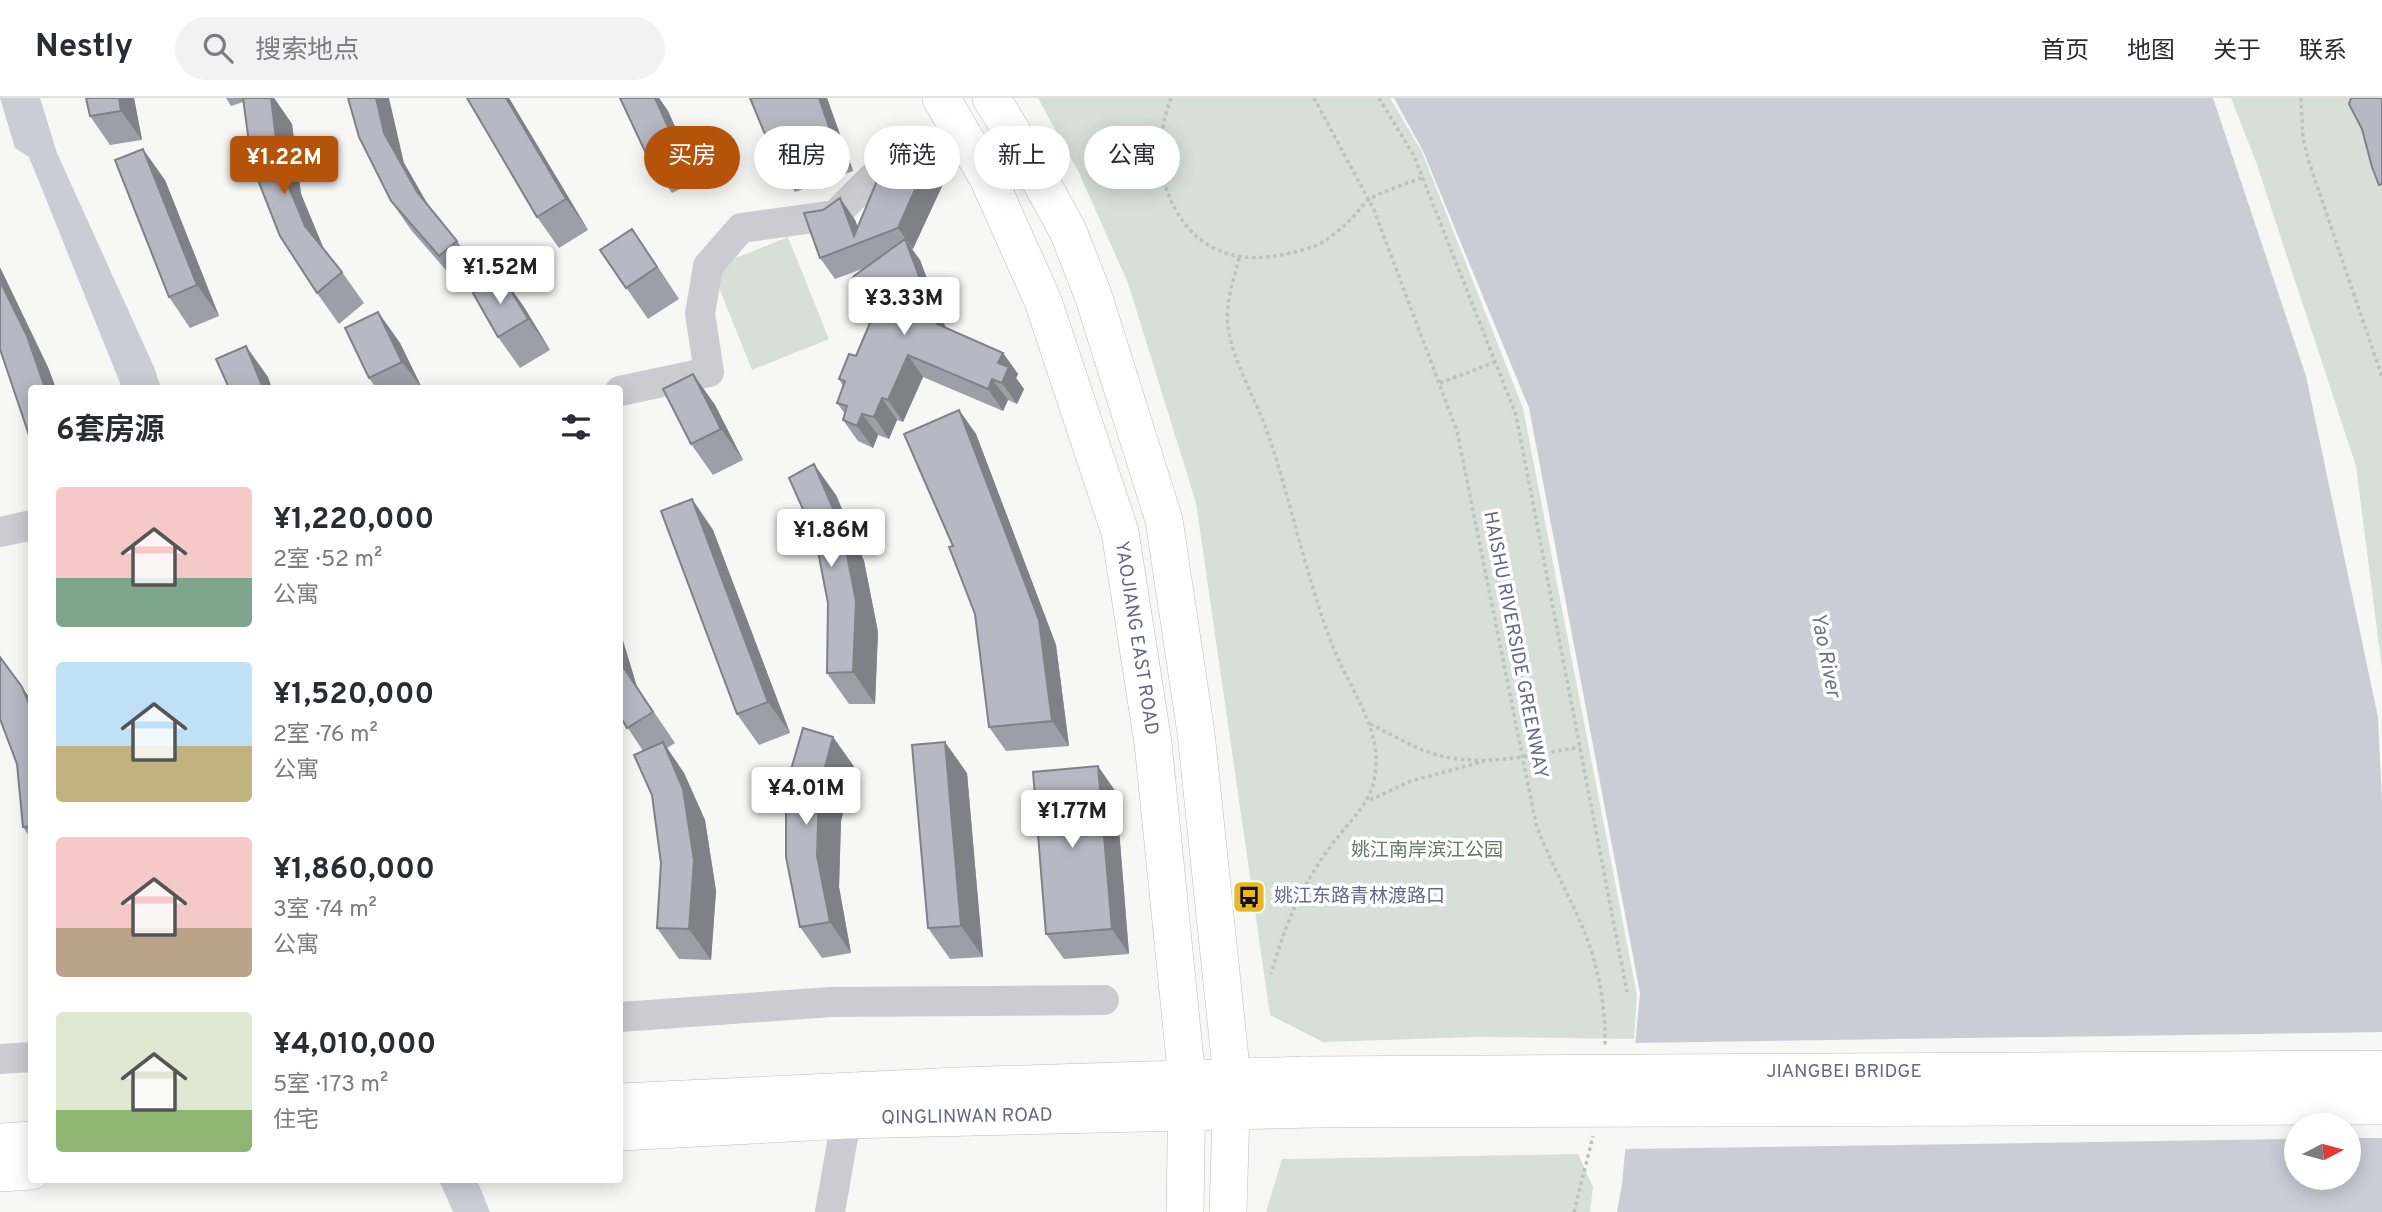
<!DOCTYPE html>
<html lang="zh">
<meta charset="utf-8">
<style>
:root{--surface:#fff;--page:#f2f2f3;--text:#2b2b33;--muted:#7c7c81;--line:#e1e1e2;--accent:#b45309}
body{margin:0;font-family:Overpass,"Noto Sans SC",sans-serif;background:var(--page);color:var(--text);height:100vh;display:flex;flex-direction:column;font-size:26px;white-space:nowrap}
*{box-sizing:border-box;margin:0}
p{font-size:23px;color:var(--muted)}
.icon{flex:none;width:38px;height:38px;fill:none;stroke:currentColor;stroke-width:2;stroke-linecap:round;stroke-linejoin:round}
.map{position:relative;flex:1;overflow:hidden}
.panel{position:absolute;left:28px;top:287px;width:595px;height:798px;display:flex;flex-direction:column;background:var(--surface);border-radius:7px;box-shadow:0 4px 18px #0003}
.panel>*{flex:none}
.top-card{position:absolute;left:644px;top:28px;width:665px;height:63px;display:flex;gap:14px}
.needle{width:46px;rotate:84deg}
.fabs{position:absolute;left:2284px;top:1015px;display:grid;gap:14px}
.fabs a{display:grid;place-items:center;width:77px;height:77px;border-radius:50%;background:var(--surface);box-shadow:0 4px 18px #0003;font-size:35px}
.price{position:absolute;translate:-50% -60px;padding:0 16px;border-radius:7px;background:#fff;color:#222;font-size:23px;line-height:46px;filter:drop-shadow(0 2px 4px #0008)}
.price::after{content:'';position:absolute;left:50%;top:42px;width:21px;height:16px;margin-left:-10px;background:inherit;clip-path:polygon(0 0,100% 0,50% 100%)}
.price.selected{background:var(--accent);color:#fff}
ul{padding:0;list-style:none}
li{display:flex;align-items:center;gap:21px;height:175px;padding:0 28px}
li span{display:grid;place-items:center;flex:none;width:196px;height:140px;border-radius:7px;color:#555}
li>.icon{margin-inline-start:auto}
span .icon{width:84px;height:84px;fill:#fffc;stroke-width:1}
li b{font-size:30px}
h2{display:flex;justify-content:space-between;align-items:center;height:84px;padding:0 28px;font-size:30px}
.pill{padding:0 24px;border-radius:32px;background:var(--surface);box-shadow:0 4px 18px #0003;font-size:24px;line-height:63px}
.pill.selected{background:var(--accent);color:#fff}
header{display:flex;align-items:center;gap:42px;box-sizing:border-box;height:98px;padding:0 35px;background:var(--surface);border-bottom:2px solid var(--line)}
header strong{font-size:33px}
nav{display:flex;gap:38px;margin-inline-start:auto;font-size:24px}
.search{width:490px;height:63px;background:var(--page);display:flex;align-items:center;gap:18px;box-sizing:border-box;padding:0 24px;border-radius:38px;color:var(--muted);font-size:26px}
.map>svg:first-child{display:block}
.green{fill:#d6e0d8}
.water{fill:#cacdd6;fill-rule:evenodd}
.pier{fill:#f7f8f5}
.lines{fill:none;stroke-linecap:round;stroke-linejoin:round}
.major-casing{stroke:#bbbbc2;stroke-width:38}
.path{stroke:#bfc0c4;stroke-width:3.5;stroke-dasharray:3.5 3.5;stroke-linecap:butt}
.minor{stroke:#cbcbd1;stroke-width:30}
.major{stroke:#fff;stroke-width:37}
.major-bridge-casing{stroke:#bbbbc2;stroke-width:38;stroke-linecap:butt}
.major-bridge{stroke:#fff;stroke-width:37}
.wall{fill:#9d9ea8}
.shaded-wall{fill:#808188}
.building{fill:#b7b8c3;stroke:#808188;stroke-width:2}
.labels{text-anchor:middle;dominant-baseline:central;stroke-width:7;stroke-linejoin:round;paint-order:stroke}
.street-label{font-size:19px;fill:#666887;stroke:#fff}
.park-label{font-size:19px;fill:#627968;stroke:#fff}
.poi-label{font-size:19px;fill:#666887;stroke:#fff;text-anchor:start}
.water-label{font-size:21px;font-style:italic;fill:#6d7491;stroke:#fff}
</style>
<header>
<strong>Nestly</strong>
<div class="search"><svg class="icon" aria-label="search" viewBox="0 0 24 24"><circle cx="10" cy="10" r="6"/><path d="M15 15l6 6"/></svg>搜索地点</div>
<nav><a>首页</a><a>地图</a><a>关于</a><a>联系</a></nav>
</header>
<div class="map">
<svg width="2382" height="1114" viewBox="0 0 2382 1114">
<rect width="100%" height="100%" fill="#f7f8f5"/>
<path class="green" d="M1038,0H1390L1422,54L1523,310L1637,897L1634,941L1477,939L1323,944L1270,917L1196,405L1128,185L1079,75Z
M2231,0H2382V571L2356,368L2256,64Z
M788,139L829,241L752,272L711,170Z
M1578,1056L1593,1089L1590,1114H1266L1282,1061Z"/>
<path class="water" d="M0,0H40L57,55L154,269L161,290H122L29,59L15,50Z
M1394,0H2213L2306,278L2378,619L2382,703V1114H1617L1622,1086L1640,895L1529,310L1423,53ZM2296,1027H2348V1080H2296Z
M439,1082H477L490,1114H453Z"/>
<path class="pier" d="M2382,934V1040H2349L2348,1027H2296V1041L1622,1051L1633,945Z"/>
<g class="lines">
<defs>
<path id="major" d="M941,0L987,78L1043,203L1120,434L1153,645L1187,982L1185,1114
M991,0L1024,53L1068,133L1093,197L1164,422L1196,635L1232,980L1228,1114
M620,1004L959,988L1306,977
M620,1034L846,1022L1316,1011
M0,1044L32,1042
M0,1075L32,1073"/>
</defs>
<use href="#major" class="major-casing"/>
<path class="path" d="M1171,0C1157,37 1156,79 1177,114C1203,158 1246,167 1294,154C1302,152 1312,150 1319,146C1331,140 1343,129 1353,119C1359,113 1364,104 1371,100C1387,92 1405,86 1421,80
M1314,0L1374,112L1457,333L1536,726C1549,762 1568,795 1583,830C1598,866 1606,909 1605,948
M1379,0L1414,58L1516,317L1627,894
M2301,0L2303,41L2309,64L2382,279
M1239,160C1234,181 1225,205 1228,227C1231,261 1257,303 1268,336C1292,406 1306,480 1333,549C1347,585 1378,626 1376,666C1375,701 1358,713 1338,739C1325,754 1313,774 1303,792C1289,818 1280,847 1271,876
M1440,285L1495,264
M1370,626C1391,636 1412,649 1434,656C1481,670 1533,657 1580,649
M1370,702L1411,683L1485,663
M1574,1114L1593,1038"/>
<path class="minor" d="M620,293L709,274L700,216L708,168L741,130L835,117L882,70L962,35
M0,434L32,427
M620,919L831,904L1104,902
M0,961L32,959
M830,1114L846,1022"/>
<use href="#major" class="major"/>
<defs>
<path id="major-bridge" d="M1306,977L2382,971
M1316,1011L2382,1008"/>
</defs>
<use href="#major-bridge" class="major-bridge-casing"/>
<use href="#major-bridge" class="major-bridge"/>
</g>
<path class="wall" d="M134,0L142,42L110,47L90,18Z
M226,0H274L292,26L301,96L324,151L342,174L364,205L339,226L317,195L243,4L231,8Z
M467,0H509L588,132L559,150L537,119Z
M619,0H659L668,13L699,82L672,95L650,64L623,6Z
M827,0L853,73L795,94L779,70Z
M404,65L430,110L457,143L477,172L460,188L411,132L391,103Z
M165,82L219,218L190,230L169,199Z
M945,82L912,152L920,162L946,230L1003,255L1018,276L1016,280L1024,291L1017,306L1008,302L1003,313L923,279L903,324L897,322L889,341L878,337L873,350L858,343L843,322L845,316L837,305L843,288L839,281L856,258L870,227L867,225L852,203L865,170L835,181L820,160L823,112L840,100L855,122L858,129Z
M632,131L679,201L648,221L600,152Z
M502,178L524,209L550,252L520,270L498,239Z
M378,214L400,245L422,290H376L369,280Z
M693,276L715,307L743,362L713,377L691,346Z
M959,312L976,336L1056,547L1069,648L1006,653L989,629L975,516L953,448Z
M836,397L864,463L878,534L875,606H849L827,575Z
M692,401L713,432L790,635L759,647L737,616Z
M620,533L637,589L675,645L667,650L684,675L705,722L716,793L711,862L679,861L657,830L661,765L652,697L643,653L620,618Z
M32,603V742L23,729Z
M833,639L855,670L841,723L839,789L851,855L822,860L800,829Z
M967,675L983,859L950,861L928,830Z
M1116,694L1129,856L1064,861L1046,836Z"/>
<path class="shaded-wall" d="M119,0H134L142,42L121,13Z
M271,0H274L292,26L301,96L327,159L305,128L279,65Z
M376,0H389L404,65L437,123L417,94L384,35Z
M506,0H509L588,132L566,101Z
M655,0H659L668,13L699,82L678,51Z
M819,0H827L853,73L836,49Z
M143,51L165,82L219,218L197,187Z
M929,60L945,82L913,151L898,130Z
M840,100L855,122L863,143L854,138Z
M632,131L653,162L679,201L657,169Z
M905,141L920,162L952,248L937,226Z
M0,169L48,269L56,290H45L0,183Z
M502,178L524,209L550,252L528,221Z
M378,214L400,245L422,290L402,264Z
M246,248L268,279L272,290H263Z
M1003,255L1018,276L1016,280L1024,291L1017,306L1002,285L998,265Z
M908,257L923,279L903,324L888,302Z
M693,276L715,307L743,362L721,331Z
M992,281L1008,302L1003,313L988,291Z
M882,300L897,322L889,341L874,319Z
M959,312L976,336L1056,547L1069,648L1052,623Z
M862,316L878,337L873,350L857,328Z
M814,366L836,397L864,463L878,534L875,606L853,574Z
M692,401L713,432L790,635L768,604Z
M620,533L637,589L675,645L620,564Z
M22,589L32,603V613Z
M833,639L855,670L841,723L839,789L851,855L830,824L817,758L819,692Z
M663,644L684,675L705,722L716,793L711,862L689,831Z
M945,644L967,675L983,859L961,828Z
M1098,668L1116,694L1129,856L1112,831Z"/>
<path class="building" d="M86,0H119L121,13L90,18Z
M243,0H271L279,65L305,128L342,174L317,195L280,138L252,67Z
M348,0H376L384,35L417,94L457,143L439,158L391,103L359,39Z
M467,0H506L566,101L537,119Z
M620,0H655L678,51L650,64Z
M750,0H819L836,49L779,70Z
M2351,0H2382V86L2379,87L2372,69L2362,31L2349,6Z
M906,50L929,60L898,130L820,160L804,115L823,112L840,100L854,138L887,59Z
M143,51L197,187L169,199L115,62Z
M632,131L657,169L626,190L600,152Z
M905,141L937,226L1003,255L998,265L1009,269L1002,285L992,281L988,291L908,257L888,302L882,300L874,319L862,316L857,328L843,322L847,308L837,305L845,283L839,281L849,256L856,258L873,218L852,203L850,184L854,178Z
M502,178L528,221L498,239L473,195Z
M0,183L27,238L45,290H32V340H30L0,251Z
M378,214L402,264L369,280L345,230Z
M246,248L263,290H229L216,261Z
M693,276L721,331L691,346L663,291Z
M959,312L1039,522L1052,623L989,629L975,516L949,449L953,448L904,336Z
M814,366L842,432L856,503L853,574L827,575L828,505L815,438L789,380Z
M692,401L768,604L737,616L661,413Z
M0,559L22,589L32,613V728L23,729L17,666L0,621Z
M620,564L653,614L627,630L620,618Z
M803,630L833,639L819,692L817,758L830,824L800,829L786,759V689Z
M663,644L683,691L694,762L689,831L657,830L661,765L652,697L634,657Z
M945,644L961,828L928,830L912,647Z
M1098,668L1112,831L1046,836L1033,674Z"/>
<defs>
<symbol id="bus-square" viewBox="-11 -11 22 22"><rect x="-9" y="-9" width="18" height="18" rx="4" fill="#e8b626" stroke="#fff"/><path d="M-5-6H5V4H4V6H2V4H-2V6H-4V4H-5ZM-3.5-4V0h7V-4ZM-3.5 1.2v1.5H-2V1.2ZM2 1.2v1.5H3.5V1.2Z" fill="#111"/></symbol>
</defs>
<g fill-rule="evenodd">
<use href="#bus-square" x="1230" y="780" width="38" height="38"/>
</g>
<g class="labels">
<g class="street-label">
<text transform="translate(1136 540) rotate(81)">YAOJIANG EAST ROAD</text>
<text transform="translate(1515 547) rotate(79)">HAISHU RIVERSIDE GREENWAY</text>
<text x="1844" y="974">JIANGBEI BRIDGE</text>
<text transform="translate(967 1019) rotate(-1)">QINGLINWAN ROAD</text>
</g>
<g class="park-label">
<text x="1427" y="753">姚江南岸滨江公园</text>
</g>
<g class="poi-label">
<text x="1274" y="799">姚江东路青林渡路口</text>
</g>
<g class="water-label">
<text transform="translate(1825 557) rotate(79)">Yao River</text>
</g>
</g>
</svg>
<div class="fabs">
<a><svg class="needle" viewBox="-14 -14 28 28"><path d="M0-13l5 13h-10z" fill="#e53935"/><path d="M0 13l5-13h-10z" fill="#7c7c81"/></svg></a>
</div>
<b class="price selected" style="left:284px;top:98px">¥1.22M</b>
<b class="price" style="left:500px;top:208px">¥1.52M</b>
<b class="price" style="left:904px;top:239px">¥3.33M</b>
<b class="price" style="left:831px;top:471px">¥1.86M</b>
<b class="price" style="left:806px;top:729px">¥4.01M</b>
<b class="price" style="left:1072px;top:752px">¥1.77M</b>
<div class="top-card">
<a class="pill selected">买房</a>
<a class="pill">租房</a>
<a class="pill">筛选</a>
<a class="pill">新上</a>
<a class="pill">公寓</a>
</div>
<section class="panel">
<h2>6套房源<svg class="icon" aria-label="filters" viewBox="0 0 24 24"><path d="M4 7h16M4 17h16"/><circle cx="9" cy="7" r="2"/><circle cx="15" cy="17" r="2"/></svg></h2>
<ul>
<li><span style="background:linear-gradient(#f6c9c9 65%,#7fa58c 0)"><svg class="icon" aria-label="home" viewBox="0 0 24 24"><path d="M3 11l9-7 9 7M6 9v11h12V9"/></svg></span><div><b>¥1,220,000</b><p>2室 · 52 m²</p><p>公寓</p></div></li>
<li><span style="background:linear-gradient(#bfe0f5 60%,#c2b280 0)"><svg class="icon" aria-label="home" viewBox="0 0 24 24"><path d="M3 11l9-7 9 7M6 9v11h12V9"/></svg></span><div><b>¥1,520,000</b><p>2室 · 76 m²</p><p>公寓</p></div></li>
<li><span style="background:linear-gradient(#f6c9c9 65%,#b9a48a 0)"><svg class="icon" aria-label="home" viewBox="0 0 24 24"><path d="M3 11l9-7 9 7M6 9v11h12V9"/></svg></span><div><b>¥1,860,000</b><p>3室 · 74 m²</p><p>公寓</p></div></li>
<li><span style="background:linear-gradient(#dfe7d0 70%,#8fb573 0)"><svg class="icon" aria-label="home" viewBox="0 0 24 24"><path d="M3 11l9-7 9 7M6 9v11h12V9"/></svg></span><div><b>¥4,010,000</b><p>5室 · 173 m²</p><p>住宅</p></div></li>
</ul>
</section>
</div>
